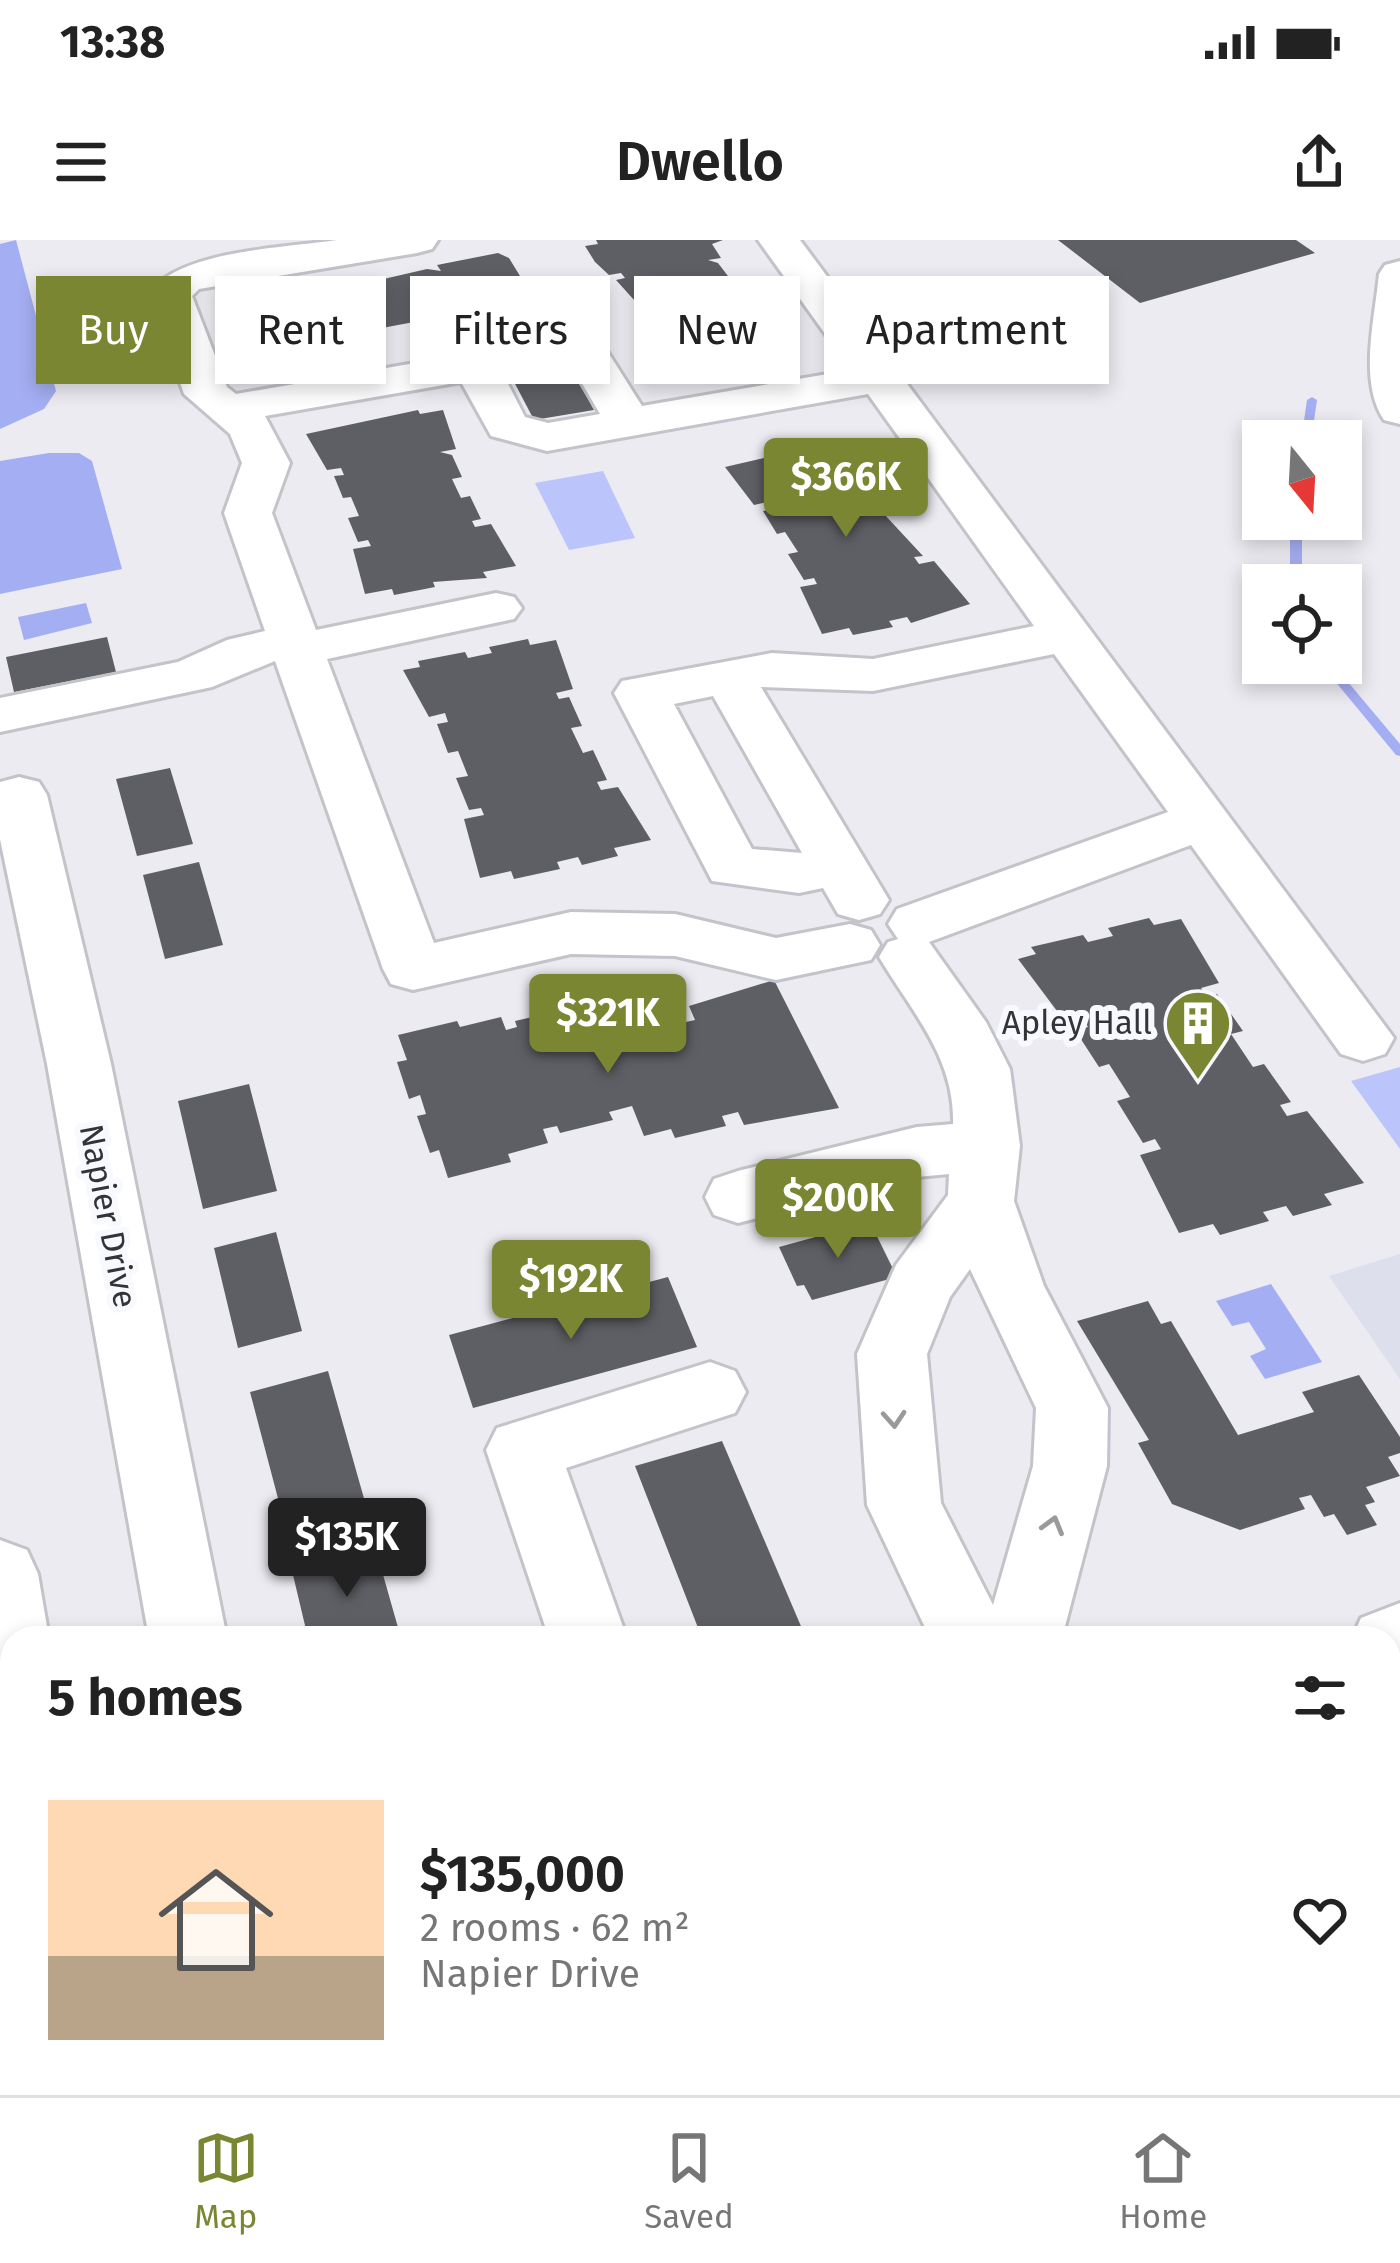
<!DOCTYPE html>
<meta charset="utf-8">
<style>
:root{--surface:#fff;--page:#f6f6f6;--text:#222;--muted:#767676;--line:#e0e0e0;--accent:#7b8633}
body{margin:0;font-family:"Fira Sans",sans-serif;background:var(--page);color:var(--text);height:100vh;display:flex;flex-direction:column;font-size:45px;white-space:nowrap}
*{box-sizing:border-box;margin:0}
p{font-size:39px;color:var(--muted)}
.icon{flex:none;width:66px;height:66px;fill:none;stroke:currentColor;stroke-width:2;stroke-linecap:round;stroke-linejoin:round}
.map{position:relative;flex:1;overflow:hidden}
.drawer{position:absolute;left:0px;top:1386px;width:1401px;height:471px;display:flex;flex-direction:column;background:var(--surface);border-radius:36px 36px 0 0;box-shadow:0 6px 18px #0003}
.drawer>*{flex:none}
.hud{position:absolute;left:36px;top:36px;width:1329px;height:108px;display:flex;gap:24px}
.needle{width:78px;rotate:162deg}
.fabs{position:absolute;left:1242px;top:180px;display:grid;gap:24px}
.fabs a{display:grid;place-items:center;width:120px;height:120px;border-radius:0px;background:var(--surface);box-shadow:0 6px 18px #0003;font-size:60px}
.price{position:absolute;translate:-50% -102px;padding:0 27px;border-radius:12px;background:var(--accent);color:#fff;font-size:39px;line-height:78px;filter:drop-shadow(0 3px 6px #0008)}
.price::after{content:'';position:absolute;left:50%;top:72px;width:36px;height:27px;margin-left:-18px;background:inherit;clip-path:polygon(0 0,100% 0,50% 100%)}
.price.on{background:#222;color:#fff}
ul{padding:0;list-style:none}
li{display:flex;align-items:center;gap:36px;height:300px;padding:0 48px}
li+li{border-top:3px solid var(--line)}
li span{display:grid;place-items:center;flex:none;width:336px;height:240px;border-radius:0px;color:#555}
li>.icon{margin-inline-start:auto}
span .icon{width:144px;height:144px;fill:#fffc;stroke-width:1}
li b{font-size:51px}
h2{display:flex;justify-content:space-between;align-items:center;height:144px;padding:0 48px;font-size:51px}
.tag{padding:0 42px;border-radius:0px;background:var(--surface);box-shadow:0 6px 18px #0003;font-size:42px;line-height:108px}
.tag.on{background:var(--accent);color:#fff}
.status{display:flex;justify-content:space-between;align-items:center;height:84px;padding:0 60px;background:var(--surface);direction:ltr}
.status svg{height:33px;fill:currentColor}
header{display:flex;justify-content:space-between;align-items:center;height:156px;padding:0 48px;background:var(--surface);font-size:54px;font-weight:600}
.menu{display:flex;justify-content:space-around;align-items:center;height:168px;border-top:3px solid var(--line);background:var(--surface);font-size:33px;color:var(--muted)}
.menu a{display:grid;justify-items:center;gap:6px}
.menu .on{color:var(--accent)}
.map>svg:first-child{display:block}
.built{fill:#dddfec}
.green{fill:#bcc5fb}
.forest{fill:#a4aef2}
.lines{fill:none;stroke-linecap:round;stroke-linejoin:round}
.stream{fill:#a4aef2;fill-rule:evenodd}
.building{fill:#5e5f64}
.minor-casing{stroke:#c3c4c9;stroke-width:6}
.minor{fill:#fff;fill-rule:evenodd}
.oneway{stroke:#9a9a9a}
.labels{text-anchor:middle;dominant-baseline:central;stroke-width:12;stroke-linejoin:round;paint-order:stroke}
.poi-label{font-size:33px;fill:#343436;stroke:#f8f9fe;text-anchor:end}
.street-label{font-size:33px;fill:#343436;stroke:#f8f9fe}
</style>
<div class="status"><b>13:38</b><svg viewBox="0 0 49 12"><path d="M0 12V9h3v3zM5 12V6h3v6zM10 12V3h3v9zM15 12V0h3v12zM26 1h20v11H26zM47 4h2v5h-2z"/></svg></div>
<header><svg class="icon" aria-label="menu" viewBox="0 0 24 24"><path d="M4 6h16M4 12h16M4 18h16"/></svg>Dwello<svg class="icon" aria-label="share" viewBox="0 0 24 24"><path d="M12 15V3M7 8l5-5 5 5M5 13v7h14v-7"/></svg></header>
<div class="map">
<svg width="1400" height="1855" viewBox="0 0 1400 1855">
<rect width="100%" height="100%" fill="#ebebf1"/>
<path class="built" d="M1400,1014V1139L1329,1036Z"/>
<path class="green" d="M603,231L635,298L569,310L535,243Z
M1400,827V909L1351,841Z"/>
<path class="forest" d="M16,0L56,151L44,169L0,189V4Z
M49,213H79L92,221L122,329L0,354V221Z
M86,363L92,383L24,400L18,377Z
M1271,1044L1322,1122L1265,1139L1250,1116L1266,1109L1249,1082L1232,1086L1216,1061Z"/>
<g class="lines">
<path class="stream" d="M1312,157L1317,160L1311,201H1301L1307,160Z
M1290,279H1302V345H1290Z
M1320,423H1332L1400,504V516L1396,515Z"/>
</g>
<path class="building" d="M596,0H723L712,4L721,18L708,20L718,23L731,40L722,42L753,74L745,75L748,80L762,78L790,110L762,115L765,120L660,133L643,98L658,95L646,92L634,73L644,71L616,40L625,38L621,33L609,35L595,22L585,6L598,4Z
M1058,0H1296L1315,13L1140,63Z
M498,13L509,18L520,36L512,38L518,47L525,46L534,61L527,62L533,73L465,82L461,75L416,87L414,82L382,88L384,92L334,96L337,103L269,118L263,103L254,105L248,91L257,89L254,81L245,83L238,65L248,64L243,53L311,44L314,51L360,39L362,44L427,29L441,31L437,25Z
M571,127L594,170L534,180L512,138Z
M418,170L420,174L443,170L456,209L440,212L452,215L462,237L452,239L461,258L470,256L481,279L472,281L475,287L491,284L516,326L483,332L487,338L433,342L435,347L394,355L392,349L365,354L353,309L371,306L368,300L358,302L348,278L359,276L351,257L343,258L334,236L344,235L341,228L327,230L306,194Z
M833,202L836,207L858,202L881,243L865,245L878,249L894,272L884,274L923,316L914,317L919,324L934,321L970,364L911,383L907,377L889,381L893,387L853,395L849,388L822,394L800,347L817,344L814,338L804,340L788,314L798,312L785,292L777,294L763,271L773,269L768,262L754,265L725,227Z
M107,397L116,432L14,452L6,417Z
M528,399L530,405L556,400L573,449L556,453L559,459L569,457L582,486L571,488L583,513L593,510L607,540L597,542L601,550L618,547L651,600L614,608L618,616L582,625L578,617L557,622L560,629L514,639L511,631L480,638L464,579L484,575L481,568L469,570L456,538L468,536L458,511L448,513L437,484L448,482L445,473L429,477L403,430L420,427L418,421L465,412L468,418L492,413L489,407Z
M170,528L193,604L137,616L116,539Z
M199,622L223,705L165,719L143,635Z
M1149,678L1154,685L1181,679L1219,743L1201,748L1207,756L1217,754L1243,791L1231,794L1253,827L1264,824L1291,862L1280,865L1287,876L1307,871L1364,943L1324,954L1332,965L1293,976L1286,966L1263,972L1269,981L1220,995L1213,984L1179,993L1140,915L1161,909L1155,899L1143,903L1117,861L1130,857L1109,824L1099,827L1075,790L1088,787L1081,775L1063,779L1018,719L1036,714L1031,707L1083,695L1088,702L1113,696L1108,688Z
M774,740L839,868L744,885L738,872L722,876L726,886L675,898L671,889L644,896L632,866L609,872L613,880L560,893L557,886L543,889L548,903L508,914L511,922L448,938L439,910L430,913L417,876L426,874L420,855L409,859L397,822L407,820L398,795L457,781L460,787L501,777L506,790L517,787L515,781L567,769L570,776L595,771L608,801L631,795L627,787L674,776L677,784L695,780L689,766Z
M249,844L277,951L203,969L178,861Z
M870,982L897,1037L812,1060L804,1045L797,1046L779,1007Z
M276,992L302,1091L238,1108L214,1008Z
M668,1037L697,1107L473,1168L449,1095Z
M1148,1061L1161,1084L1171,1081L1238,1195L1314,1172L1302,1152L1359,1135L1400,1197V1213L1388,1217L1400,1236L1366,1247L1375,1262L1365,1265L1377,1285L1347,1295L1334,1274L1324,1277L1311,1255L1299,1258L1305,1269L1240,1290L1172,1264L1138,1203L1149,1200L1077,1081Z
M328,1131L365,1262L285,1285L250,1152Z
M722,1201L806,1398H702L635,1226Z
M376,1310L401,1398H308L293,1335Z
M405,1845H498L472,1855H408Z"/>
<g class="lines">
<defs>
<path id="minor" d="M337,0H438L432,9L417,13L199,49L192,56L227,147L236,154L583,94L599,98L642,166L851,130L758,0H800L1394,798L1385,814L1363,821L1341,814L1191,605L929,702L986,782L1010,829L1020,906L1014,961L1044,1046L1108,1168L1107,1226L1062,1398H930L867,1265L857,1114L896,1025L948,955L949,934L917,937L738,983L714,975L705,957L714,939L738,931L917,887L953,884C955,817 911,771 879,717L888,702L898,699L888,684L897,669L1168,572L1054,414L873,451L761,447L889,660L880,674L859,680L838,674L823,648L799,653L712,641L614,453L622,441L772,413L873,419L1034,386L868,154L547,211L491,196L461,142L265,176L290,223L272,273L316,390L496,353L514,357L522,368L514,379L327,419L434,703L571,672L675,674L776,698L850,684L871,690L880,705L871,720L776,740L675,716L571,714L413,750L391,744L383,729L275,421L212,447L0,492V458L178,422L227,400L265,391L224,273L242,223L230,194L184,154L148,54C179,10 285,8 337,0ZM570,123L600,174L548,183L525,177L503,134ZM713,456L802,613L752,609L674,464ZM970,1029L1036,1168L1033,1226L993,1365L941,1263L927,1114L950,1057Z
M1400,21V184L1384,180C1358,142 1375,77 1379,34L1385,25Z
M19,537L39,542L47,555L111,824L227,1398H149L47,824L0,599V542Z
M710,1122L735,1131L746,1152L735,1173L566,1228L627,1398H549L486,1210L497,1188Z
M0,1300L27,1310L38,1334L49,1398H12V1449L0,1444Z
M1400,1363V1435L1389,1439V1398H1352L1361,1378Z
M1400,1589V1671L1389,1675V1593Z
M12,1810V1845H80L76,1855H0V1819Z
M228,1845H318L320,1855H230Z
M672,1845H762L766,1855H676Z
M786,1845H898L894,1855H782Z
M1123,1845H1213L1217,1855H1127Z"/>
</defs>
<use href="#minor" class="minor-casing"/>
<use href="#minor" class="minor"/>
</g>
<defs><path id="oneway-chevron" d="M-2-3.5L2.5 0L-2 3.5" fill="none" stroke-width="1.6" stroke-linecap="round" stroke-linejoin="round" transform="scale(3)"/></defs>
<g class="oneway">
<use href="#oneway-chevron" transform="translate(894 1179) rotate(86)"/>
<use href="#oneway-chevron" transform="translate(1053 1285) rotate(-74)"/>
</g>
<defs>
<symbol id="building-pin" viewBox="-11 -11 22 30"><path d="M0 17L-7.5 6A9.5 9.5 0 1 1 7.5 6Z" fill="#7b8633" stroke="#f8f9fe"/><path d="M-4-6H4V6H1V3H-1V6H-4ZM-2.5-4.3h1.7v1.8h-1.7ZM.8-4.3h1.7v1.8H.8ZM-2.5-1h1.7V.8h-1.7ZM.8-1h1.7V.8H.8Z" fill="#fff"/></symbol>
</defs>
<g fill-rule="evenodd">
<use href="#building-pin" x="1160" y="745" width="76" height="104"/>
</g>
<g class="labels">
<g class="poi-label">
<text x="1152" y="783">Apley Hall</text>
</g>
<g class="street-label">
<text transform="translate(108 976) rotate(79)">Napier Drive</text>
</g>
</g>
</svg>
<div class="fabs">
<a><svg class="needle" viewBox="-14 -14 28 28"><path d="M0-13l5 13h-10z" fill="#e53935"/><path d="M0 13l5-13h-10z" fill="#767676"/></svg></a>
<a><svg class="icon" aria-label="locate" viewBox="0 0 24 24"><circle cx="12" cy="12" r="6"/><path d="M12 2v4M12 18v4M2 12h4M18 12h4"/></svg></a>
</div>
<b class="price" style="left:846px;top:300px">$366K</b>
<b class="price" style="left:608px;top:836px">$321K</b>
<b class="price" style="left:838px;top:1021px">$200K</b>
<b class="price" style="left:571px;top:1102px">$192K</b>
<b class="price on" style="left:347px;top:1360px">$135K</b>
<div class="hud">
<a class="tag on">Buy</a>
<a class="tag">Rent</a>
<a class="tag">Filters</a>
<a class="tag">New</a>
<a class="tag">Apartment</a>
</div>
<section class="drawer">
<h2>5 homes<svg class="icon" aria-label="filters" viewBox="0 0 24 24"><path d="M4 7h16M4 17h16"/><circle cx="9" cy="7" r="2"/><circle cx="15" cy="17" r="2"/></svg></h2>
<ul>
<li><span style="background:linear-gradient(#ffd9b3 65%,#b9a48a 0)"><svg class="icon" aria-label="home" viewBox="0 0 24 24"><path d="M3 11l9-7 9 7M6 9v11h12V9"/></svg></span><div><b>$135,000</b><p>2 rooms · 62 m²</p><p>Napier Drive</p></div><svg class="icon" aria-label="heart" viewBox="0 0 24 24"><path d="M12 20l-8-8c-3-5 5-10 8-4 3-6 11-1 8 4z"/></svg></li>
</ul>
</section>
</div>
<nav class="menu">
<a class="on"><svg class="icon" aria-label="map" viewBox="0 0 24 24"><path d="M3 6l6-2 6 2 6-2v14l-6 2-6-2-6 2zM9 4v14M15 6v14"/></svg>Map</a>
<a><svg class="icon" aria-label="saved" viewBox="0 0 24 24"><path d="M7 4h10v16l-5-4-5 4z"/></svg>Saved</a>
<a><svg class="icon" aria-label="home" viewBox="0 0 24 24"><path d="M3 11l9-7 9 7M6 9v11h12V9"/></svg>Home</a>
</nav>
